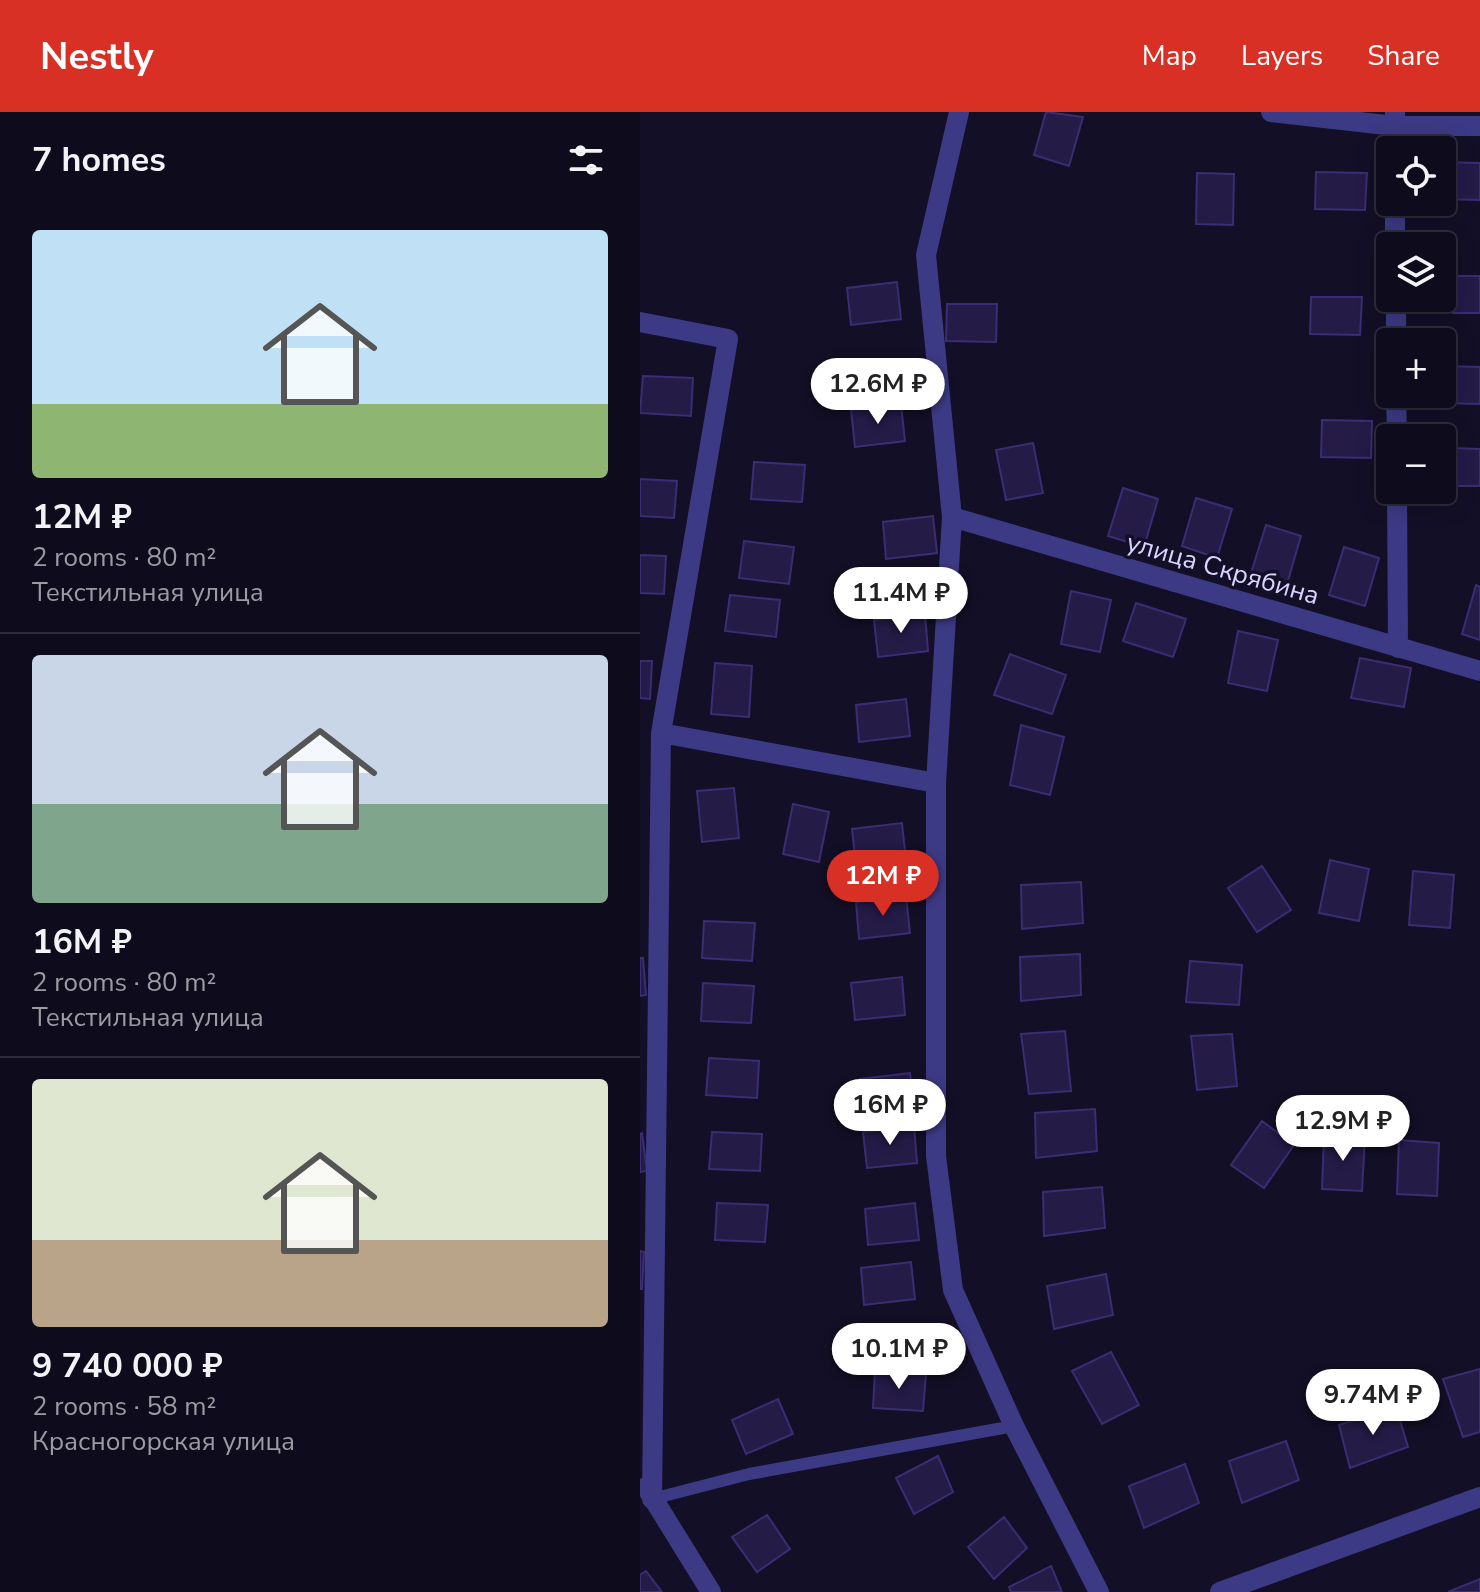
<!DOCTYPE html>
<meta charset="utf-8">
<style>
:root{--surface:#0e0b1c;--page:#171425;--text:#f1f3f6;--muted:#9b9ba3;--line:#2e2b3b;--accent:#d93025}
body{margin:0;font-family:"Nunito Sans",sans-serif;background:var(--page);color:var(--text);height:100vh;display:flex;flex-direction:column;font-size:30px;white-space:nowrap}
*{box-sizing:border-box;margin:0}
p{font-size:26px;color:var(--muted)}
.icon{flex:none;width:44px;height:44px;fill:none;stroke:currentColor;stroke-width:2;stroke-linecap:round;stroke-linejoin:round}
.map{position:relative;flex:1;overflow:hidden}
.details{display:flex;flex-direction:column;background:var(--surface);width:640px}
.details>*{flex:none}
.fabs{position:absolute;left:736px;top:24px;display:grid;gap:16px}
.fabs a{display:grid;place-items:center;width:80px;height:80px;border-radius:8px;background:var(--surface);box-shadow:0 4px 20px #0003,0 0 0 2px var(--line);font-size:40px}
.price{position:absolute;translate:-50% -68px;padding:0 18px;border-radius:28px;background:#fff;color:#222;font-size:26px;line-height:52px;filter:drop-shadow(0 2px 4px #0008)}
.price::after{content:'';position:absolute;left:50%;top:48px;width:24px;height:18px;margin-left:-12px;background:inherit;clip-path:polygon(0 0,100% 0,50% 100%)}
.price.selected{background:var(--accent);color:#fff}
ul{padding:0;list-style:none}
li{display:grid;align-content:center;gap:16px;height:424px;padding:0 32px}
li+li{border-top:2px solid var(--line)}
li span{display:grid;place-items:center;height:248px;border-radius:8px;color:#555}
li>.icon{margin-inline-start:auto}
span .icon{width:144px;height:144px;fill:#fffc;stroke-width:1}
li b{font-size:34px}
h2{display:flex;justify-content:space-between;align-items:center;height:96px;padding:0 32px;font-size:34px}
header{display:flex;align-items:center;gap:48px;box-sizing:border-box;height:112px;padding:0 40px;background:var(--accent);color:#fff}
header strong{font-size:38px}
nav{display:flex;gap:44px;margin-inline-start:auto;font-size:28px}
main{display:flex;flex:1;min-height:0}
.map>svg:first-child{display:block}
.building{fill:#241b47;stroke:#3b2d73;stroke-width:2}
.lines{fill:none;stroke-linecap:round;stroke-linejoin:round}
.lane{stroke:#3d3a85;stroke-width:12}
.street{stroke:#3d3a85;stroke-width:20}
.labels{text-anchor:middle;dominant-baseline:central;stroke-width:7;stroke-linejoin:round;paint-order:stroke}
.street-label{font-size:26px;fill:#d9d4ff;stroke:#130f26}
</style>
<header>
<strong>Nestly</strong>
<nav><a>Map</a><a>Layers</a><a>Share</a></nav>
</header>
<main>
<section class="details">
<h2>7 homes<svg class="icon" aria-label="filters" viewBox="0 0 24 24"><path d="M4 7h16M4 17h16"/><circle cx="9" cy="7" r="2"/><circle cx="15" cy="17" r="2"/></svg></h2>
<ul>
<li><span style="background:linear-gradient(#bfe0f5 70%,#8fb573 0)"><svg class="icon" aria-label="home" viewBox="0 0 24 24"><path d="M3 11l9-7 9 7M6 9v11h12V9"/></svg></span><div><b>12M ₽</b><p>2 rooms · 80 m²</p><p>Текстильная улица</p></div></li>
<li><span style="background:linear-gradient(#c9d6e8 60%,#7fa58c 0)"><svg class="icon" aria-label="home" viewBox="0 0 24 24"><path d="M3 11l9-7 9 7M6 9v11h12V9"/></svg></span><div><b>16M ₽</b><p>2 rooms · 80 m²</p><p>Текстильная улица</p></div></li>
<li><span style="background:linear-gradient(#dfe7d0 65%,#b9a48a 0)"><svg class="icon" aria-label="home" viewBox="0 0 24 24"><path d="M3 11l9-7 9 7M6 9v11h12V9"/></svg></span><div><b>9 740 000 ₽</b><p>2 rooms · 58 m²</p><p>Красногорская улица</p></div></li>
</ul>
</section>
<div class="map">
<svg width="840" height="1480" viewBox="0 0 840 1480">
<rect width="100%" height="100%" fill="#130f26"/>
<path class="building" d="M406,0L443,5L429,54L394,43Z
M803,50L840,51V88L802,87Z
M676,60L727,61L725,98L675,97Z
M557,61L594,62L593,113L556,112Z
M814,164H840V201H813Z
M257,170L261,207L211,213L207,176Z
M671,185H722L720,223L670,222Z
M307,192H357L356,230L306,229Z
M803,254L840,255V292L802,291Z
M3,264L53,266L51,304L0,301Z
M261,292L265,329L215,335L211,298Z
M682,308L732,309L731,346L681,345Z
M393,331L403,381L366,388L356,338Z
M812,336L840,337V374H811Z
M114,350L165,353L162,390L111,387Z
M0,367L37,369L34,406L0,404Z
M483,376L518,387L504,435L468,424Z
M556,386L592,397L577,446L542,434Z
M293,404L297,441L246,447L243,410Z
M626,413L661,424L647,472L611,461Z
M104,429L154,435L149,472L99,466Z
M704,435L739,446L725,494L689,483Z
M0,443L26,444L24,482L0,481Z
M836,473L840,475V528L822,522Z
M431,479L471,488L460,540L421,532Z
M90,483L140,488L136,525L85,519Z
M496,491L546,507L533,545L483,529Z
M285,502L288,539L238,545L234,508Z
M598,519L638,528L627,579L588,571Z
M370,542L426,563L412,602L354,583Z
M720,546L771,556L764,595L711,586Z
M0,549H12L10,587L0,586Z
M75,551L112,554L109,605L71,602Z
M266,587L270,624L219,630L216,593Z
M381,613L424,625L410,683L370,673Z
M94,676L99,726L62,730L57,679Z
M153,692L189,700L179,750L143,742Z
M262,711L266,748L216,754L212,717Z
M690,748L729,757L719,809L679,801Z
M622,754L651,798L617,820L588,776Z
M773,759L814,763L810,816L769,813Z
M441,770L443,811L382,817L381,773Z
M266,784L270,821L219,827L216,790Z
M64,809L115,811L112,849L62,846Z
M440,842L441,883L381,889L380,845Z
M0,846H3L6,883L0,884Z
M550,849L602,853L599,893L546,890Z
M262,865L265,903L215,908L211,871Z
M63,871L114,874L111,911L61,909Z
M425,919L431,979L389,982L381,922Z
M592,922L597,974L557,978L551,924Z
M69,946L119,949L117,986L66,983Z
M270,961L274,998L223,1004L220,967Z
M455,997L457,1039L396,1046L395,1001Z
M622,1009L654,1033L624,1076L591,1053Z
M274,1014L277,1051L227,1056L223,1020Z
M72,1020L122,1022L120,1059L69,1057Z
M2,1021L7,1059L0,1060V1022Z
M684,1023L725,1026L722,1079L682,1077Z
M759,1028L799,1031L797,1084L757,1082Z
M462,1075L465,1116L404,1124L403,1080Z
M77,1091L128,1093L125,1130L75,1128Z
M275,1091L279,1128L228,1133L225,1097Z
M0,1139L4,1140L2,1177H0Z
M271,1150L275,1187L224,1193L221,1156Z
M466,1162L473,1203L414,1217L407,1174Z
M471,1240L499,1293L462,1312L432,1259Z
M840,1257V1320L823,1325L803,1267Z
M235,1259L286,1261L283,1299L233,1296Z
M138,1287L153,1322L106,1342L92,1308Z
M756,1295L768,1335L710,1356L699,1313Z
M646,1329L659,1368L602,1391L589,1349Z
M298,1344L313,1380L274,1402L256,1366Z
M545,1352L559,1391L504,1416L489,1374Z
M127,1403L150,1437L117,1460L92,1425Z
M364,1405L387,1436L354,1467L328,1435Z
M411,1454L422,1480H371L369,1475Z
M6,1459L22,1480H0V1463Z
M840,1467V1480H808Z"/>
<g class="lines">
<path class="lane" d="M12,1387L109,1362L374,1314"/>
<path class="street" d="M319,0L286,143L312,405L296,671V1044L313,1178L374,1314L459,1480
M631,0L755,14H840
M755,0V38
M755,90V134
M756,186V230
M0,210L88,227L21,621L12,1387
M756,282L757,326
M757,378L758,536
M312,405L840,559
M21,621L296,671
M6,1375L71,1480
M580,1480L840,1385"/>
</g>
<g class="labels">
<g class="street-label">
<text transform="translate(583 457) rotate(16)">улица Скрябина</text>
</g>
</g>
</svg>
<div class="fabs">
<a><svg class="icon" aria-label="locate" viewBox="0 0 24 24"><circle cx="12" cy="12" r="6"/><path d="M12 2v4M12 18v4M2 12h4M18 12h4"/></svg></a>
<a><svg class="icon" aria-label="layers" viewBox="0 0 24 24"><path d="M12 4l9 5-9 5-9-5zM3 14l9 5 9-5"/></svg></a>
<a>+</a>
<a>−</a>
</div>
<b class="price" style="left:238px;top:314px">12.6M ₽</b>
<b class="price" style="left:261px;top:523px">11.4M ₽</b>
<b class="price selected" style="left:243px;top:806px">12M ₽</b>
<b class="price" style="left:250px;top:1035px">16M ₽</b>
<b class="price" style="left:703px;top:1051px">12.9M ₽</b>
<b class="price" style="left:259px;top:1279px">10.1M ₽</b>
<b class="price" style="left:733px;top:1325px">9.74M ₽</b>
</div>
</main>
